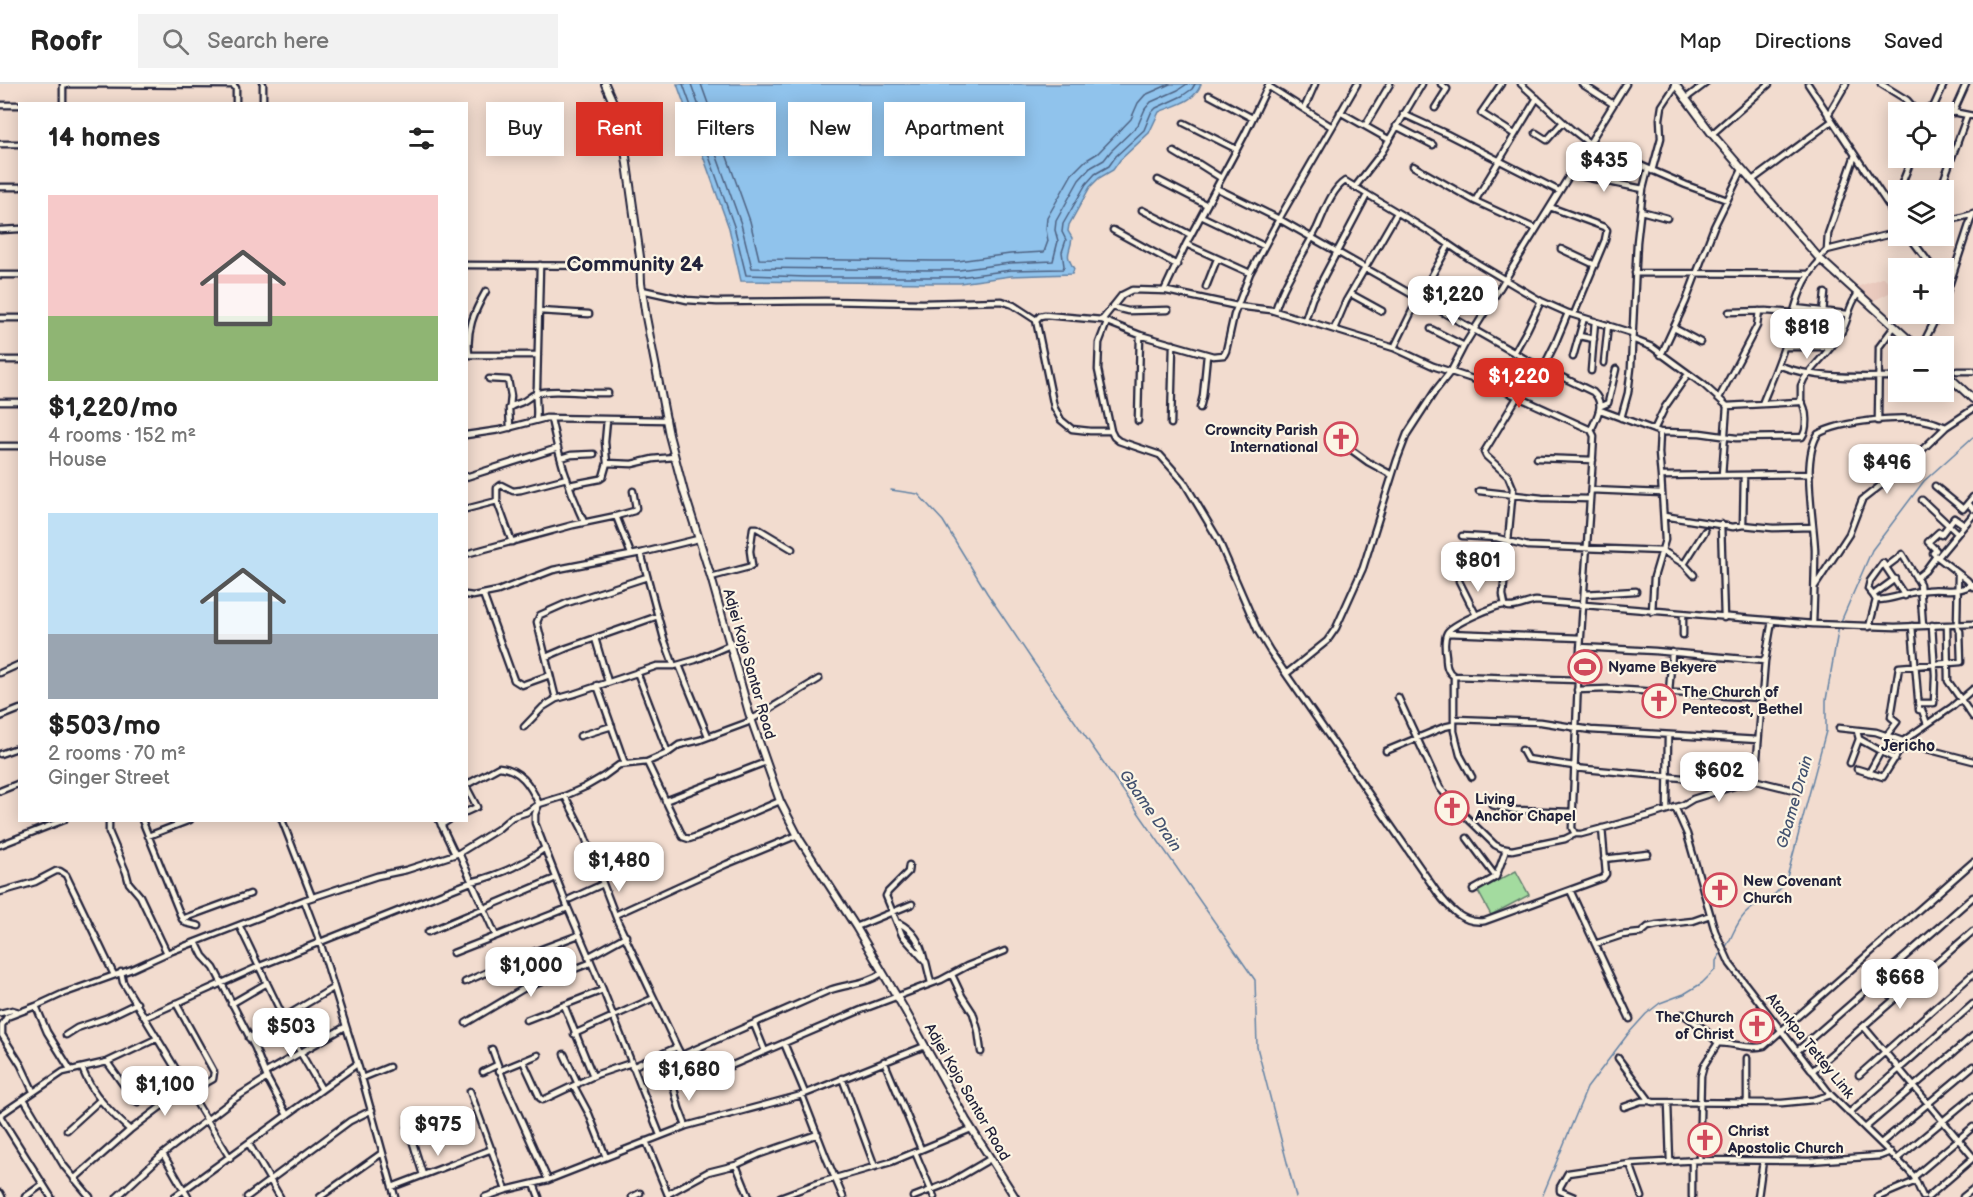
<!DOCTYPE html>
<meta charset="utf-8">
<style>
:root{--surface:#fff;--page:#f2f2f2;--text:#222;--muted:#767676;--line:#e0e0e0;--accent:#d93025}
body{margin:0;font-family:"Balsamiq Sans",sans-serif;background:var(--page);color:var(--text);height:100vh;display:flex;flex-direction:column;font-size:22px;white-space:nowrap}
*{box-sizing:border-box;margin:0}
p{font-size:20px;color:var(--muted)}
.icon{flex:none;width:33px;height:33px;fill:none;stroke:currentColor;stroke-width:2;stroke-linecap:round;stroke-linejoin:round}
.map{position:relative;flex:1;overflow:hidden}
.sheet{position:absolute;left:18px;top:18px;width:450px;height:720px;display:flex;flex-direction:column;background:var(--surface);border-radius:0px;box-shadow:0 3px 15px #0003}
.sheet>*{flex:none}
.top-card{position:absolute;left:486px;top:18px;width:570px;height:54px;display:flex;gap:12px}
.buttons{position:absolute;left:1888px;top:18px;display:grid;gap:12px}
.buttons a{display:grid;place-items:center;width:66px;height:66px;border-radius:0px;background:var(--surface);box-shadow:0 3px 15px #0003;font-size:30px}
.price{position:absolute;translate:-50% -51px;padding:0 14px;border-radius:12px;background:#fff;color:#222;font-size:20px;line-height:39px;filter:drop-shadow(0 2px 3px #0008)}
.price::after{content:'';position:absolute;left:50%;top:36px;width:18px;height:14px;margin-left:-9px;background:inherit;clip-path:polygon(0 0,100% 0,50% 100%)}
.price.current{background:var(--accent);color:#fff}
ul{padding:0;list-style:none}
li{display:grid;align-content:center;gap:12px;height:318px;padding:0 30px}
li span{display:grid;place-items:center;height:186px;border-radius:0px;color:#555}
li>.icon{margin-inline-start:auto}
span .icon{width:108px;height:108px;fill:#fffc;stroke-width:1}
li b{font-size:26px}
h2{display:flex;justify-content:space-between;align-items:center;height:72px;padding:0 30px;font-size:26px}
.chip{padding:0 21px;border-radius:0px;background:var(--surface);box-shadow:0 3px 15px #0003;font-size:21px;line-height:54px}
.chip.current{background:var(--accent);color:#fff}
header{display:flex;align-items:center;gap:36px;box-sizing:border-box;height:84px;padding:0 30px;background:var(--surface);border-bottom:2px solid var(--line)}
header strong{font-size:28px}
nav{display:flex;gap:33px;margin-inline-start:auto;font-size:21px}
.search{width:420px;height:54px;background:var(--page);display:flex;align-items:center;gap:15px;box-sizing:border-box;padding:0 21px;border-radius:0px;color:var(--muted);font-size:22px}
.map>svg:first-child{display:block}
.built{fill:#ebcbbf}
.green{fill:#a3db9f;stroke:#627e6d;stroke-width:1.5}
.water{fill:#90c3ec;stroke:#6483a5;stroke-width:1.5}
.lines{fill:none;stroke-linecap:round;stroke-linejoin:round}
.shore{stroke:#4e6282;stroke-width:1.5}
.stream{stroke:#6483a5;stroke-width:1.5}
.street-casing{stroke:#22223b;stroke-width:9}
.secondary-casing{stroke:#22223b;stroke-width:10}
.street{stroke:#fcf5e5;stroke-width:4.5}
.secondary{stroke:#fcf5e5;stroke-width:6}
.labels{text-anchor:middle;dominant-baseline:central;stroke-width:4.5;stroke-linejoin:round;paint-order:stroke}
.poi-label{font-size:15px;font-weight:bold;fill:#22223b;stroke:#fcf5e5;text-anchor:start}
.street-label{font-size:15px;fill:#22223b;stroke:#fcf5e5}
.neighbourhood-label{font-size:16px;font-weight:bold;fill:#22223b;stroke:#fcf5e5}
.water-label{font-size:16px;font-style:italic;fill:#435270;stroke:#fcf5e5}
.district-label{font-size:21px;font-weight:bold;fill:#22223b;stroke:#fcf5e5}
</style>
<header>
<strong>Roofr</strong>
<div class="search"><svg class="icon" aria-label="search" viewBox="0 0 24 24"><circle cx="10" cy="10" r="6"/><path d="M15 15l6 6"/></svg>Search here</div>
<nav><a>Map</a><a>Directions</a><a>Saved</a></nav>
</header>
<div class="map">
<svg width="1973" height="1113" viewBox="0 0 1973 1113">
<rect width="100%" height="100%" fill="#f2dccf"/>
<filter id="ink" filterUnits="userSpaceOnUse"><feTurbulence type="fractalNoise" baseFrequency=".0167" numOctaves="2"/><feDisplacementMap in="SourceGraphic" scale="12" xChannelSelector="R" yChannelSelector="G"/><feConvolveMatrix kernelMatrix="1 2 1 2 8 2 1 2 1" color-interpolation-filters="sRGB"/></filter>
<g filter="url(#ink)">
<path class="built" d="M1884,193L1893,207L1869,219L1857,203Z"/>
<path class="green" d="M1516,787L1529,811L1491,831L1478,807Z"/>
<path class="water" d="M677,0H1201C1195,18 1175,21 1159,28L1149,49L1120,76L1113,86L1099,94L1090,103L1069,141L1068,147L1072,154C1070,171 1064,168 1074,185L1072,190L1011,192L960,199H934L741,197L729,144Z"/>
<g class="lines">
<path class="shore" d="M683,0L734,142L746,191L806,193H959L1011,186L1063,185L1064,182L1062,168L1066,156L1062,148L1063,140L1086,100L1095,90L1109,82L1116,72L1144,46L1151,29L1156,24L1182,12L1192,5L1195,0
M691,0L741,140L752,184L934,186H959L1010,179L1053,177L1058,157L1055,146L1056,137L1079,96L1090,84L1104,76L1111,67L1138,41L1145,25L1151,18L1178,6L1187,0
M701,0L750,137L759,175L934,177H958L1010,170L1044,168L1048,157L1046,145L1047,134L1072,90L1085,77L1098,69L1131,35L1138,19L1145,11L1170,0"/>
<path class="stream" d="M891,406L918,410L943,437L987,509L1032,576L1255,896L1257,963L1296,1113
M1725,864C1733,853 1734,842 1745,830C1759,816 1776,815 1786,797L1826,647V616L1839,542L1872,466L1924,397L1973,353
M1542,1113L1587,1004L1628,950L1646,930L1660,919L1684,910L1702,899L1716,885V877L1722,867"/>
<defs>
<path id="street" d="M63,0L233,1L236,4V20
M63,0V20
M263,0V20
M1501,0L1481,29L1514,50
M1521,0L1571,45L1589,59L1686,101L1727,116
M1582,0L1613,20
M1808,0L1899,137
M1881,0L1907,16L1915,25L1933,24L1973,32
M1268,2L1332,43
M1209,11L1252,34
M1685,15L1705,0
M0,21H20
M1435,24L1447,5L1441,0
M1304,25L1315,0
M1340,28L1388,55
M1931,28L1944,0
M1953,29L1966,0
M1403,30L1447,50L1559,107
M1828,31L1846,0
M1184,39L1236,65
M1365,42L1390,0
M1396,42L1433,61
M1536,49L1547,56L1563,38
M1712,50L1769,0
M0,60H20
M1174,68L1184,74L1199,80L1221,94
M1413,82L1475,117L1536,145
M1652,87L1661,54L1660,35L1662,22L1676,1
M1570,90L1643,105
M1158,96L1207,121
M1751,97L1832,37
M0,103H20
M1355,103L1382,68L1422,0
M1216,104L1279,135L1527,276L1593,308C1606,320 1597,332 1591,346L1594,352L1592,386L1578,596L1572,744L1575,750
M1940,106L1967,32
M1475,117L1537,14
M1550,123L1604,143L1607,146L1605,156L1574,230
M1142,126L1191,151
M1641,127L1667,134
M1891,127L1912,74
M1201,132L1264,162
M1944,138L1973,130
M0,146L20,145
M1113,146L1177,181
M1909,152L1933,184
M1186,160L1250,189
M1561,165L1595,181
M1827,166L1828,150L1855,71
M1819,174L1827,166L1899,148
M466,181L641,182
M1635,189L1809,190
M0,191H20
M1206,203L1217,175
M642,206L687,216L717,218L825,217L922,219L1002,217L1013,221L1036,236L1054,323L1061,336L1072,345L1090,347H1111L1114,353L1119,357L1160,371L1184,398L1218,455L1258,547L1270,567L1437,808C1448,823 1463,841 1485,837L1603,794L1606,790L1602,744
M1164,207L1186,160L1245,50L1269,0
M1351,210L1382,227
M1944,217L1973,129
M1112,223L1128,227L1168,226
M1795,224L1847,230
M539,227L589,230
M1275,227C1284,197 1303,172 1317,144C1324,129 1331,106 1345,97L1435,151L1470,175L1541,217L1568,229L1632,249
M1729,228L1766,227L1793,229
M1823,228L1825,209
M0,234H20
M1036,236L1040,232L1045,231L1102,236L1122,211L1132,206L1167,207L1237,222L1271,226L1394,264L1433,282L1494,302L1591,346
M1102,236L1140,251L1213,272L1224,271L1226,267L1234,231L1250,189L1279,135L1357,0
M1305,236L1312,215L1367,111
M1107,238L1099,259L1098,286L1111,347
M1674,244L1700,258
M1334,245L1346,217L1397,129
M1431,245L1464,262
M1579,252L1594,255
M1632,255L1652,263L1704,301L1727,322L1799,318L1801,315V302L1804,295C1816,278 1834,264 1843,245C1850,232 1847,224 1858,210
M1922,262L1938,230
M1784,263H1829
M1394,264L1413,225L1449,161
M1514,269L1527,246L1541,217
M469,270C466,246 474,228 486,207
M466,271H538
M1661,271L1686,217L1714,143L1742,86
M1573,273L1584,234
M0,276H20
M1604,279L1608,241
M1778,281C1816,296 1858,293 1899,293
M1543,284L1555,260L1568,229
M1591,287L1595,237
M1957,287H1973
M489,295L508,296L511,312L510,322
M1719,314L1757,242L1759,227
M0,318H20
M1762,320C1770,300 1779,280 1785,260C1794,230 1798,198 1821,176
M1601,322L1608,319L1616,285
M1200,324L1203,312L1207,271
M1600,326L1660,348L1700,349L1736,354L1802,353C1808,345 1807,325 1801,317
M1621,334L1628,309L1631,284L1637,158L1643,105L1648,85
M551,335C558,370 569,406 584,438
M536,336C538,324 534,314 537,303L540,181
M1138,337L1140,251
M1878,337L1879,263L1894,243
M1171,340L1173,260
M510,344L509,324C514,320 518,320 522,318C527,316 530,312 535,310C552,304 587,310 608,309
M1654,346L1665,323L1688,290
M1660,348L1659,369L1661,392
M466,351L500,346L546,334L667,336
M1335,354L1368,378L1392,391
M0,362H20
M561,374L571,371L594,370
M1537,374L1593,376
M607,379L605,358L607,336
M1722,391L1727,322
M466,393L558,364
M569,401L600,395L603,393L607,379L632,380L653,375L674,373
M1935,402L1963,425L1968,419
M1591,406L1662,409
M1479,407L1542,414L1590,415
M1973,413L1968,419L1973,425
M1922,416L1957,449
M466,425L497,417
M616,432L634,427L636,424L633,407
M1664,432L1733,443L1743,441L1773,444L1812,443
M1721,440L1724,534
M1743,441L1744,391
M1462,452L1497,454L1528,462L1663,467L1684,480L1694,491
M512,458L497,417V404L501,401L513,407L521,406L567,394
M641,469L664,555L674,582
M466,470L573,441L616,432L631,470
M1902,470L1920,500L1923,542
M1936,472L1933,469L1936,466L1928,458L1939,448L1941,451L1954,434L1964,441
M1938,473L1973,431
M1684,480L1705,447
M1886,483L1902,471
M711,493L749,483L752,481L750,467L753,444H757L792,465
M1916,494L1925,487L1936,472L1967,496L1973,503
M1459,497L1476,531
M1815,502L1849,450L1862,416L1903,384L1946,343L1973,325
M483,510L514,596L522,601L550,591
M1584,510L1636,507
M466,511L473,512L498,507L553,486L641,469L698,455
M1873,511L1868,505L1870,497L1883,479L1905,512
M1876,516C1894,516 1910,507 1927,506C1944,504 1958,510 1973,500
M1505,521L1503,511L1513,404L1508,392L1486,372L1484,368L1518,312
M1652,528L1654,493L1665,456L1661,392L1810,390
M1813,540C1814,515 1815,490 1815,466C1814,436 1801,376 1818,350C1841,337 1902,331 1928,337C1934,338 1940,341 1946,343
M1947,541L1948,597L1973,633
M1912,542L1919,626H1922L1927,640
M1869,543L1876,516L1873,511L1895,495
M1447,549L1581,554
M1683,551V530
M595,554L608,598
M1580,563L1655,567L1765,577
M546,573L567,564L658,532
M679,581L708,652
M637,588L668,669
M0,589L20,580
M1286,590L1327,557L1336,544L1363,484L1397,376L1407,350L1435,307L1451,287L1464,262L1626,0
M1454,592V647L1460,671L1472,693
M1578,596L1454,592C1447,588 1446,581 1446,572C1445,566 1444,555 1447,549C1450,541 1496,521 1505,521C1506,521 1507,523 1509,523C1516,524 1528,518 1536,517L1813,540L1895,543L1973,540
M597,601L625,680
M1577,606L1608,605L1761,614
M1669,609L1672,568
M1398,613L1440,704L1458,725L1495,761L1501,764L1512,766L1565,755L1575,750H1581L1648,732L1683,721L1693,715L1753,696L1798,707
M556,615L537,538L540,531L567,519L647,493
M1918,619H1934L1935,591L1932,541
M0,633L20,625
M1454,635L1541,638L1591,646L1758,656
M524,643L543,623L556,615L574,610L657,582H674L695,576L730,561
M1839,644L1876,648L1923,664L1973,677
M1857,647L1859,655L1895,675
M1887,651L1897,638L1891,633L1899,583L1961,578L1960,547L1958,545L1957,540L1958,490
M580,652L612,642
M1903,657L1952,623L1973,605
M1522,666L1527,675L1574,682
M1386,667L1444,643L1453,641
M0,670L20,663
M647,678L683,753L689,755L695,753L780,717
M1850,679L1859,655
M1574,684L1727,698L1738,700
M1857,685L1883,693L1905,658
M1869,689L1881,667
M1753,696L1757,674L1765,577L1772,537
M466,701L499,683C521,685 530,701 539,720L535,730V739L568,824L603,906L660,1051
M466,702L477,723L466,728
M0,707L20,699
M565,712L582,745L617,836L677,963L693,994L700,995L861,926L941,896L967,882L1005,867
M665,717L766,678
M1492,721L1516,726L1573,728
M1675,723L1687,750L1715,847L1730,880L1831,1011L1909,1087L1914,1093L1923,1113
M1667,726L1668,652
M109,736V748L126,788L129,799L140,812L167,869
M142,736L182,835L186,839L199,842
M282,736L312,813
M439,736L455,770
M441,741L449,736
M148,752L190,736
M1467,754L1496,793
M0,761L64,736
M459,769L496,852
M1604,775L1648,770
M909,781L908,788L888,808L886,812L902,851L926,878L931,899
M1473,806L1496,793L1506,766
M1570,806L1630,935
M0,808L35,798L56,787H60L66,791L114,891
M570,815L603,800
M304,816L320,858L362,994L395,1113
M615,831L727,780L798,751
M182,835L250,810
M899,839C914,847 920,858 924,874
M239,841L300,968L321,1004
M856,843L912,820
M428,848L556,794
M196,858L203,872L214,884L255,964L267,994L287,1031
M1595,860L1622,851L1641,849L1648,843L1657,841L1693,837L1710,831
M453,869L568,824
M588,873L626,852
M121,888L123,898L230,1074
M952,891L962,912L973,929L978,946L981,968
M465,898L528,870L579,851
M176,919L214,988L213,995L190,1008
M231,920L267,899
M564,921L593,992
M36,922L47,948L70,985
M0,929L12,926L19,928
M1683,930L1704,945L1718,959
M146,933L260,882L471,798C496,792 524,780 545,764
M526,936L603,906
M466,939L523,905L590,879
M754,940L765,967
M1864,943L1973,1073
M574,950L654,914
M66,951L77,944L106,934L137,919
M249,954L333,904
M784,959L805,1009
M492,965L505,1000L548,1096
M1797,967L1973,813
M564,970L578,1000
M682,971L830,906C848,900 867,900 882,889
M1618,974L1650,1017L1653,1018L1782,1019L1813,1016L1831,1011
M523,977L540,1014L543,1016L598,990L631,979
M884,977L921,1065
M107,978L134,1016L138,1018L177,987
M632,983L677,963
M82,984C92,1010 110,1028 130,1046
M499,987L538,971
M1812,987L1973,847
M483,988L497,981
M265,989L345,943
M1859,991L1973,890
M362,994L389,983
M842,994L875,1083
M673,1001L679,1024L686,1042
M574,1002L589,1030L606,1073
M33,1007L21,981L2,951V941L7,933L36,922L62,910L132,885L167,869L304,816L377,792L406,786L459,769L498,745L512,733L527,728L539,720L565,712L585,703L604,692L619,681L647,678L668,669L679,661L700,656L746,639L819,595
M470,1007L506,1106
M802,1011L826,1073L843,1113
M24,1015L64,1082L90,1113
M1668,1019L1670,1078
M1747,1019V974
M1624,1023L1641,1017H1650
M1849,1029L1973,920
M0,1031L63,988L107,978L158,954
M0,1032L51,1113
M408,1043L423,1091
M1865,1044L1973,952
M67,1046L100,1016
M646,1057L668,1111
M1881,1059L1973,982
M249,1060L280,1113
M915,1068L934,1113
M163,1070L188,1113
M1897,1075L1973,1012
M1699,1076L1701,992L1704,981L1718,959C1732,959 1751,966 1764,962L1973,778
M1692,1077V1113
M1630,1080L1642,1113
M736,1081L749,1113
M1914,1093L1973,1043
M74,1095L130,1046L187,1003
M534,1100L539,1113
M392,1103L492,1065
M0,1109L2,1113
M668,1110L708,1088L736,1081L760,1070L818,1050
M25,1113L43,1100
M117,1113L163,1070L234,1015L267,994
M174,1113L357,980
M247,1113L350,1037L372,1026
M320,1113L382,1069
M485,1113L506,1106L548,1096L686,1042L802,1011L925,962
M632,1113L640,1109
M780,1113L815,1100L891,1078L971,1045
M913,1113L949,1099L990,1075
M1574,1113L1560,1107V1103L1568,1089L1630,1080L1699,1076L1809,1077L1880,1072L1891,1068
M1758,1113L1763,1077
M1878,1113L1916,1097
M1928,1113L1973,1074
M1963,1113L1973,1105"/>
<path id="secondary" d="M605,0L616,25L623,51L640,173L641,199L646,233L669,351L684,408L711,493L749,629L770,689L780,717L800,756L856,843L906,928L966,1036L1015,1113
M1675,0L1712,50L1819,174L1916,262
M1944,288L1973,315"/>
</defs>
<use href="#street" class="street-casing"/>
<use href="#secondary" class="secondary-casing"/>
<use href="#street" class="street"/>
<use href="#secondary" class="secondary"/>
</g>
</g>
<defs>
<symbol id="church-ring" viewBox="-11 -11 22 22"><circle r="9.5" fill="#fcf5e5" stroke="#d1495b" stroke-width="1.5"/><path d="M-1.2-6h2.4v3.5h3.3v2.4h-3.3V6h-2.4V-.1h-3.3v-2.4h3.3Z" fill="#d1495b"/></symbol>
<symbol id="stadium-ring" viewBox="-11 -11 22 22"><circle r="9.5" fill="#fcf5e5" stroke="#d1495b" stroke-width="1.5"/><path d="M0-5a6.5 5 0 1 0 0 10a6.5 5 0 1 0 0-10ZM-3.5-1.8h7v3.6h-7Z" fill="#d1495b"/></symbol>
</defs>
<g fill-rule="evenodd">
<use href="#church-ring" x="1322" y="336" width="38" height="38"/>
<use href="#stadium-ring" x="1566" y="564" width="38" height="38"/>
<use href="#church-ring" x="1640" y="598" width="38" height="38"/>
<use href="#church-ring" x="1433" y="705" width="38" height="38"/>
<use href="#church-ring" x="1701" y="787" width="38" height="38"/>
<use href="#church-ring" x="1738" y="923" width="38" height="38"/>
<use href="#church-ring" x="1686" y="1037" width="38" height="38"/>
</g>
<g class="labels">
<g class="poi-label">
<text x="1318" y="346" text-anchor="end">Crowncity Parish<tspan x="1318" dy="17">International</tspan></text>
<text x="1608" y="583">Nyame Bekyere</text>
<text x="1682" y="608">The Church of<tspan x="1682" dy="17">Pentecost, Bethel</tspan></text>
<text x="1475" y="715">Living<tspan x="1475" dy="17">Anchor Chapel</tspan></text>
<text x="1743" y="797">New Covenant<tspan x="1743" dy="17">Church</tspan></text>
<text x="1734" y="933" text-anchor="end">The Church<tspan x="1734" dy="17">of Christ</tspan></text>
<text x="1728" y="1047">Christ<tspan x="1728" dy="17">Apostolic Church</tspan></text>
</g>
<g class="street-label">
<text transform="translate(749 580) rotate(74)">Adjei Kojo Santor Road</text>
<text transform="translate(1810 962) rotate(51)">Atankpa Tettey Link</text>
<text transform="translate(967 1008) rotate(60)">Adjei Kojo Santor Road</text>
</g>
<g class="neighbourhood-label">
<text x="1908" y="662">Jericho</text>
</g>
<g class="water-label">
<text transform="translate(1795 718) rotate(-74)">Gbame Drain</text>
<text transform="translate(1150 727) rotate(55)">Gbame Drain</text>
</g>
<g class="district-label">
<text x="635" y="180">Community 24</text>
</g>
</g>
</svg>
<div class="buttons">
<a><svg class="icon" aria-label="locate" viewBox="0 0 24 24"><circle cx="12" cy="12" r="6"/><path d="M12 2v4M12 18v4M2 12h4M18 12h4"/></svg></a>
<a><svg class="icon" aria-label="layers" viewBox="0 0 24 24"><path d="M12 4l9 5-9 5-9-5zM3 14l9 5 9-5"/></svg></a>
<a>+</a>
<a>−</a>
</div>
<b class="price" style="left:1604px;top:109px">$435</b>
<b class="price" style="left:1453px;top:243px">$1,220</b>
<b class="price" style="left:1807px;top:276px">$818</b>
<b class="price current" style="left:1519px;top:325px">$1,220</b>
<b class="price" style="left:1887px;top:411px">$496</b>
<b class="price" style="left:1478px;top:509px">$801</b>
<b class="price" style="left:1719px;top:719px">$602</b>
<b class="price" style="left:619px;top:809px">$1,480</b>
<b class="price" style="left:531px;top:914px">$1,000</b>
<b class="price" style="left:1900px;top:926px">$668</b>
<b class="price" style="left:291px;top:975px">$503</b>
<b class="price" style="left:689px;top:1018px">$1,680</b>
<b class="price" style="left:165px;top:1033px">$1,100</b>
<b class="price" style="left:438px;top:1073px">$975</b>
<div class="top-card">
<a class="chip">Buy</a>
<a class="chip current">Rent</a>
<a class="chip">Filters</a>
<a class="chip">New</a>
<a class="chip">Apartment</a>
</div>
<section class="sheet">
<h2>14 homes<svg class="icon" aria-label="filters" viewBox="0 0 24 24"><path d="M4 7h16M4 17h16"/><circle cx="9" cy="7" r="2"/><circle cx="15" cy="17" r="2"/></svg></h2>
<ul>
<li><span style="background:linear-gradient(#f6c9c9 65%,#8fb573 0)"><svg class="icon" aria-label="home" viewBox="0 0 24 24"><path d="M3 11l9-7 9 7M6 9v11h12V9"/></svg></span><div><b>$1,220/mo</b><p>4 rooms · 152 m²</p><p>House</p></div></li>
<li><span style="background:linear-gradient(#bfe0f5 65%,#9aa5b1 0)"><svg class="icon" aria-label="home" viewBox="0 0 24 24"><path d="M3 11l9-7 9 7M6 9v11h12V9"/></svg></span><div><b>$503/mo</b><p>2 rooms · 70 m²</p><p>Ginger Street</p></div></li>
</ul>
</section>
</div>
